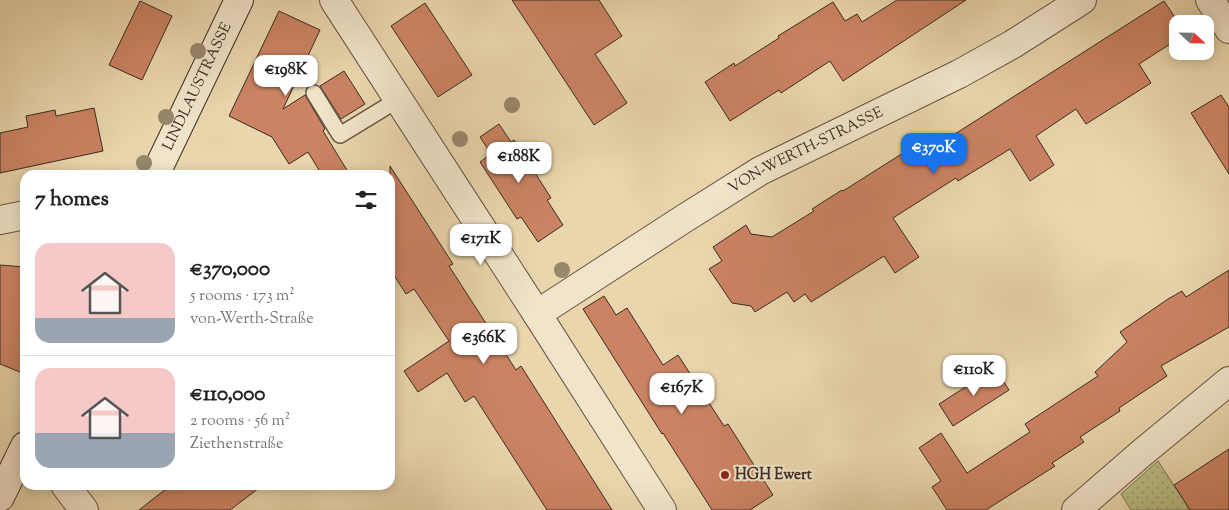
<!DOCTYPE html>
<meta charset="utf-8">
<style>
:root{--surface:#fff;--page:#f6f6f6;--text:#222;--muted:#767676;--line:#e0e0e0;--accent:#1a73e8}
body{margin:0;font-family:"Sorts Mill Goudy",serif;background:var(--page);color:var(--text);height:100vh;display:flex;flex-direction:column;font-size:19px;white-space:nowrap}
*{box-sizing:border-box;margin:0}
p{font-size:16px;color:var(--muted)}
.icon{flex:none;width:28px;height:28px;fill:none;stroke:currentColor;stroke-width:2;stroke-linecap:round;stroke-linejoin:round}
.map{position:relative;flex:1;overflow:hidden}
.details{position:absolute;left:20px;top:170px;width:375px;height:320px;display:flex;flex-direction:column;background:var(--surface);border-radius:15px;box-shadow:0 2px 12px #0003}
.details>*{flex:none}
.needle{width:32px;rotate:112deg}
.tools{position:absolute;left:1169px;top:15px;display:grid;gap:10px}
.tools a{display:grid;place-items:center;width:45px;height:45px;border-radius:10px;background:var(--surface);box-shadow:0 2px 12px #0003;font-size:25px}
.price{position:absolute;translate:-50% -42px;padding:0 11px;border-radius:10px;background:#fff;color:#222;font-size:16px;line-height:32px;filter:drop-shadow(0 1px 2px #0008)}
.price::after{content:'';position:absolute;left:50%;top:30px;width:15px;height:11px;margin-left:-8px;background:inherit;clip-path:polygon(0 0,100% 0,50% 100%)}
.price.current{background:var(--accent);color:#fff}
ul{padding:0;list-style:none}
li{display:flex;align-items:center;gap:15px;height:125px;padding:0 15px}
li+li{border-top:1px solid var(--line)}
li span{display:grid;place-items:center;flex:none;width:140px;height:100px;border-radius:15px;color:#555}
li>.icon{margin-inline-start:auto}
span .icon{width:60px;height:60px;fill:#fffc;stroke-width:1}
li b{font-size:21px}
h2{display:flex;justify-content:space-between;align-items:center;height:60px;padding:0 15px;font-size:21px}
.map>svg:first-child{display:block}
.grass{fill:url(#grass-dots);stroke:#7a7454}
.building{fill:#cb8363;stroke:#392c22}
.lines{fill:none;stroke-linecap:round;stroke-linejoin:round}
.lane-casing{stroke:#655645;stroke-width:18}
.street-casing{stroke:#655645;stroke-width:30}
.secondary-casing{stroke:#392c22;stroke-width:30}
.lane{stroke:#f1e4ca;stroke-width:15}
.street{stroke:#f1e4ca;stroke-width:28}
.secondary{stroke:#f1e4ca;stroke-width:28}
.tree{fill:#97886c}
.poi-dot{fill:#8f2418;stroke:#f1e4ca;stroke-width:2}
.labels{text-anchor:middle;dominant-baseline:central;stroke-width:4;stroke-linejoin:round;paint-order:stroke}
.street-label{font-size:15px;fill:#392c22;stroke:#f1e4ca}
.poi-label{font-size:15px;font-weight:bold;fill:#392c22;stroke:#f1e4ca;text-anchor:start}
</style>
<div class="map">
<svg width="1229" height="510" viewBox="0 0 1229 510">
<defs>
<pattern id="grass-dots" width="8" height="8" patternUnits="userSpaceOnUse" patternTransform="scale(1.25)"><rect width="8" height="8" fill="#bbbd86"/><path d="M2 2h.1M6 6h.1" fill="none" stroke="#999a6d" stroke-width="1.8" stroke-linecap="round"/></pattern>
</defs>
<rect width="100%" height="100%" fill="#ead6ad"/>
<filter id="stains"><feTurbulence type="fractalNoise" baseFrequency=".004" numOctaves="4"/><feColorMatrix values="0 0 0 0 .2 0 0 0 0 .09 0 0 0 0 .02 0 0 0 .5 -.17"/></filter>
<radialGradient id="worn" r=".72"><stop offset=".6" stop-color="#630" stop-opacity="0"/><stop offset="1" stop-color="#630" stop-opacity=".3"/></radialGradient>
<path class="grass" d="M1158,461L1190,510H1131L1121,494Z"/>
<path class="building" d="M512,0H599L622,36L595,54L627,103L594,125Z
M897,0H966L843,81L830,61L781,93L779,90L730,121L705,82L734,63L735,66L779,38L778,36L833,2L845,21L857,14L862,22Z
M140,1L172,16L142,80L109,65Z
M1164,1L1178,22V39L1139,64L1151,83L1086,124L1076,109L1036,136L1054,165L1030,181L1010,149L958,181L956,178L893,218L919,257L895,273L884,256L811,302L805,294L794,302L787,292L755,312L751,306L732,303L709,269L722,261L713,247L746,225L751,234L772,237L814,211L812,209L842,190L843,191L930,136L936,146Z
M425,3L472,75L438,97L391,26Z
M279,11L320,30L283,109L305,95L325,129L323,131L350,175H322L308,152L289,164L272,137L229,116Z
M344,71L365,104L341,119L320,86Z
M1221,95L1229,107V174L1191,113Z
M94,108L103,151L0,173V133L28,127L26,116L55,110L56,116Z
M499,124L511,142L514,140L551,198L547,200L563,225L538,242L521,217L517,219L480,162L491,154L480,137Z
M390,166L453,264L449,266L516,370L521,366L612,510H547L474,396L465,402L447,373L418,392L404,371L449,341L414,289L406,294L390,269Z
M0,265L25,267V374L0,364Z
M1229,270V327L1161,366L1167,376L1119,408L1120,411L1080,437L1084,442L1052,463L1055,466L986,510H947L932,487L941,481L919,448L941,433L967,473L1030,432L1025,424L1098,376L1095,372L1127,342L1120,332L1168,299L1182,291L1186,297Z
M604,296L616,315L627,308L663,365L678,355L724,426L728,424L773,495L750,510H712L663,433L662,434L583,309Z
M995,368L1009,390L953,426L939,404Z
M1229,449V510H1190L1174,485Z
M171,485H263L230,510H139Z"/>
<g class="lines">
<defs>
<path id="lane" d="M314,93L340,135L399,99"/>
<g id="street">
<path d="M334,0L537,314L662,510"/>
<path d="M1210,0L1229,29"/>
<path d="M0,220L25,215"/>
<path id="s1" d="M537,314L685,218L760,171L959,74L1013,44L1082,0"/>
<path d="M65,485L84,510"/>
<path d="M1076,510L1143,452L1229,381"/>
</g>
<g id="secondary">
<path id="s2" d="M155,175L239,0"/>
<path d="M0,497L25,446"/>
</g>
</defs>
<use href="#lane" class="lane-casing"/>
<use href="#street" class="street-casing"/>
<use href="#secondary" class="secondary-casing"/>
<use href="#lane" class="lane"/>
<use href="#street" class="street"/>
<use href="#secondary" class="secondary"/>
</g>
<g class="tree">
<circle cx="198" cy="51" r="8"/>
<circle cx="512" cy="105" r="8"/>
<circle cx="166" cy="117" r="8"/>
<circle cx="460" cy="139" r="8"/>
<circle cx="144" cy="163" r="8"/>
<circle cx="562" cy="270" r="8"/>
</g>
<circle class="poi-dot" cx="725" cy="475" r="5"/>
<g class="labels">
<g class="street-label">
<text stroke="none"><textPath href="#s2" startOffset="98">LINDLAUSTRASSE</textPath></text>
<text stroke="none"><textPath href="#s1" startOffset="315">VON-WERTH-STRASSE</textPath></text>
</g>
<g class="poi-label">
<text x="735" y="475">HGH Ewert</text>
</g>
</g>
<rect width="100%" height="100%" filter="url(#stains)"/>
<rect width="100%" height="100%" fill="url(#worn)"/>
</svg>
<div class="tools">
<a><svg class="needle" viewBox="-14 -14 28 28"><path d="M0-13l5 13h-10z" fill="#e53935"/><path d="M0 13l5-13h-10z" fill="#767676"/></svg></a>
</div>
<b class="price" style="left:286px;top:97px">€198K</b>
<b class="price current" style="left:934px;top:175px">€370K</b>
<b class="price" style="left:519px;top:184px">€188K</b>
<b class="price" style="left:481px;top:266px">€171K</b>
<b class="price" style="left:484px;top:365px">€366K</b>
<b class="price" style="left:974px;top:397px">€110K</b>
<b class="price" style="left:682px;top:415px">€167K</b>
<section class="details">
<h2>7 homes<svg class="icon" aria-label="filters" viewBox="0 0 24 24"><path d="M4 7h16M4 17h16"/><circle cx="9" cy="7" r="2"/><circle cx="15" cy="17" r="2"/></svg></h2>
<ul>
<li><span style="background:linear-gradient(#f6c9c9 75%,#9aa5b1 0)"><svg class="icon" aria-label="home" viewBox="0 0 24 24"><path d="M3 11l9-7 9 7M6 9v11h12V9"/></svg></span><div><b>€370,000</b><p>5 rooms · 173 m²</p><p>von-Werth-Straße</p></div></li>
<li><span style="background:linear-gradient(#f6c9c9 65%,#9aa5b1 0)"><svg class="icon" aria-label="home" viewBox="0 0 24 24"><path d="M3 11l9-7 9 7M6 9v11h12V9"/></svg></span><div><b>€110,000</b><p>2 rooms · 56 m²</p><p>Ziethenstraße</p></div></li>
</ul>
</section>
</div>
